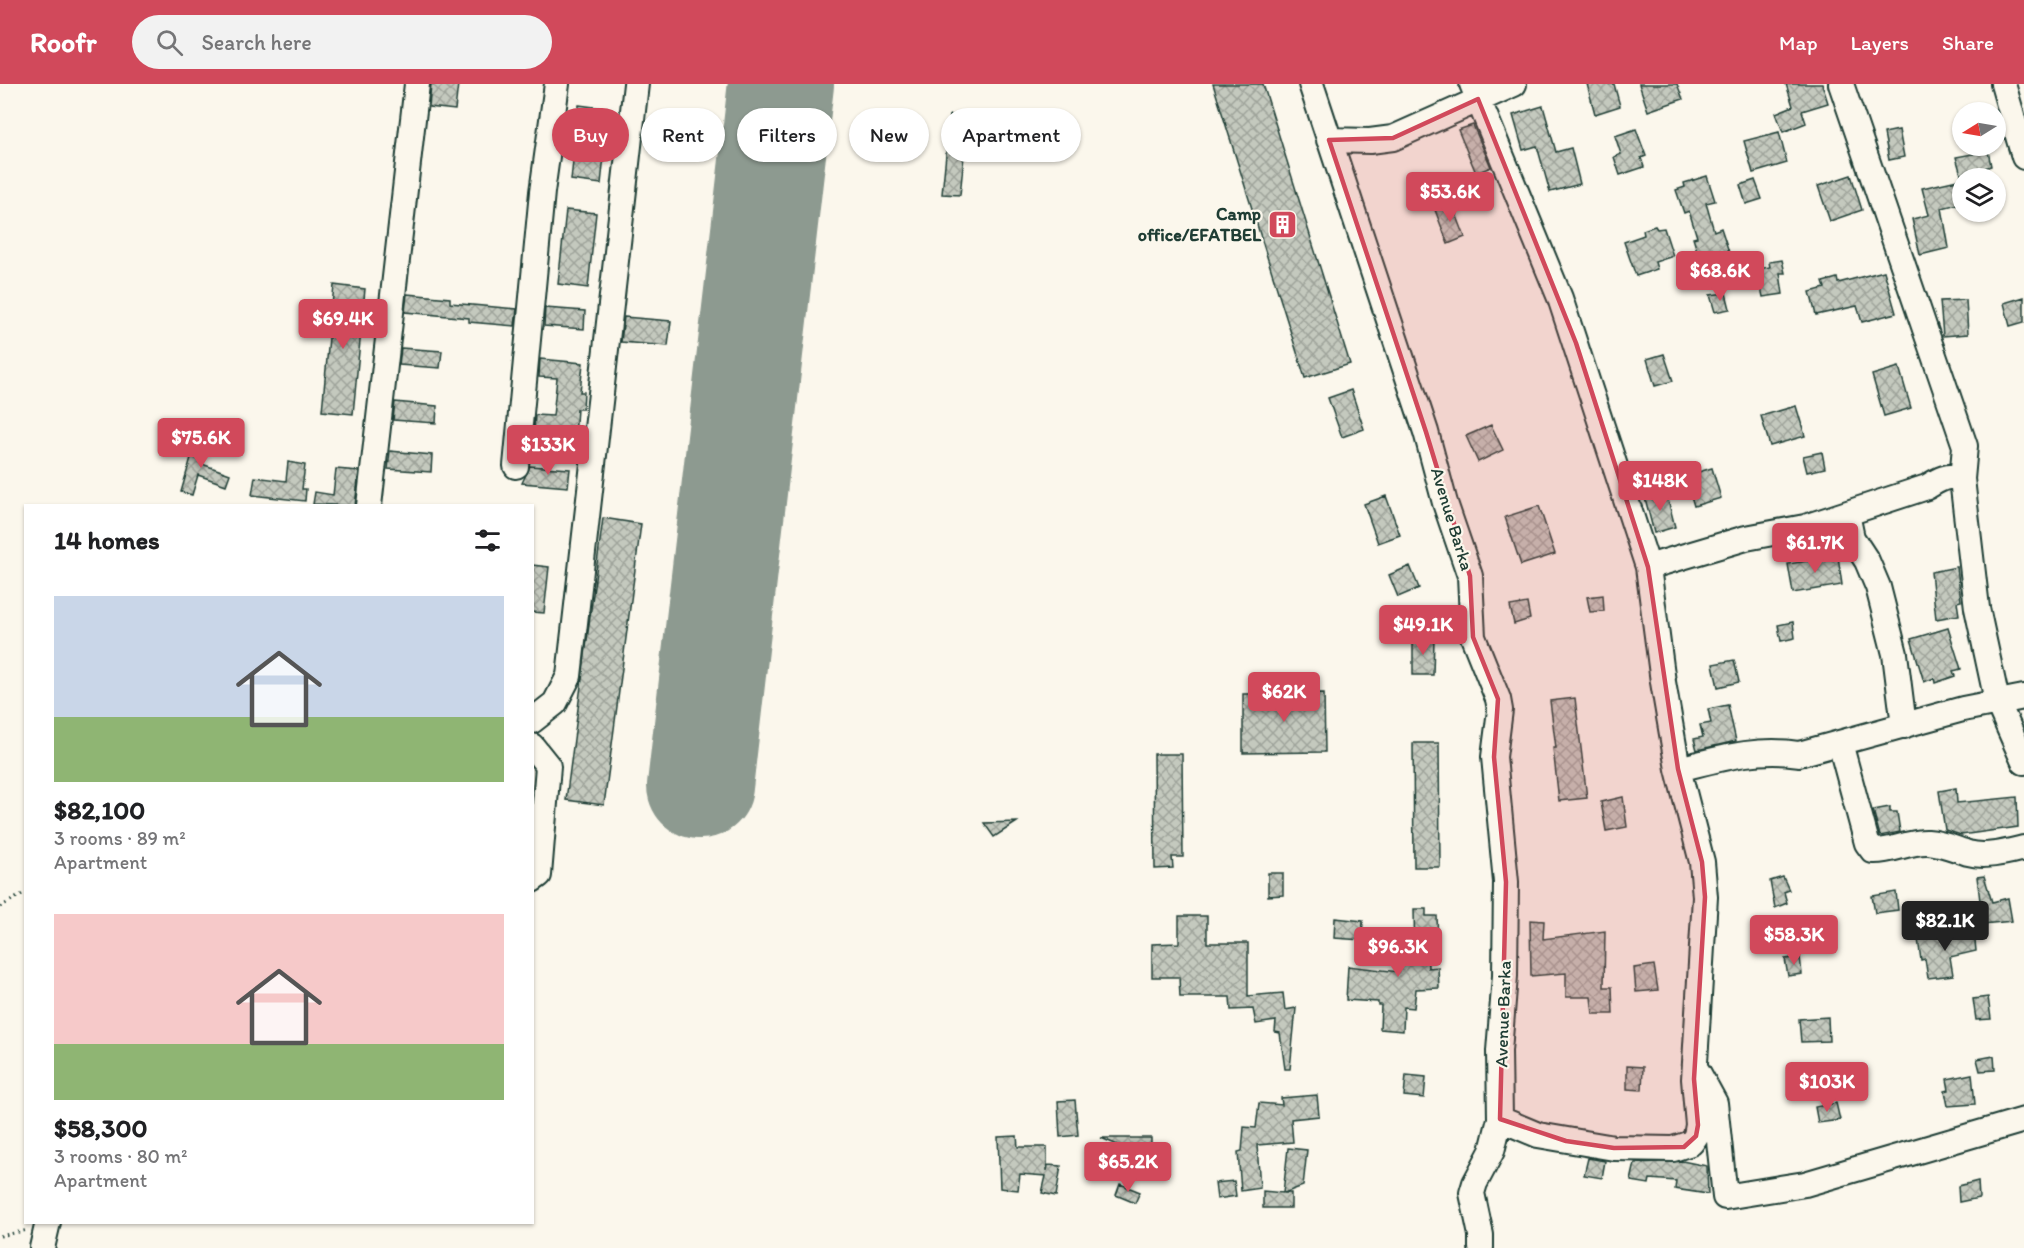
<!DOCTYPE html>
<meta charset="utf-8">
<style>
:root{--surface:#fff;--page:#f2f2f2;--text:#202124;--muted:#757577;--accent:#d1495b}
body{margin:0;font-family:Itim,sans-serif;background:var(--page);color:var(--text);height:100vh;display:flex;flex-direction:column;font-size:22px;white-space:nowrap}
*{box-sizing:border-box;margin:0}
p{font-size:20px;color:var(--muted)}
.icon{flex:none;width:33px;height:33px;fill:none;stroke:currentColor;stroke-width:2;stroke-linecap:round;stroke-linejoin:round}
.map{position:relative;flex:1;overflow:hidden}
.drawer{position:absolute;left:24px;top:420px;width:510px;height:720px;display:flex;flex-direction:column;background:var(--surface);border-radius:0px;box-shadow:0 2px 4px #0004}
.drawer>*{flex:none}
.banner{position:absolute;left:552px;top:24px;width:570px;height:54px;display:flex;gap:12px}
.needle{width:39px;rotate:259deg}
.fabs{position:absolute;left:1952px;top:18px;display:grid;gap:12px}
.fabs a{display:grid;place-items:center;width:54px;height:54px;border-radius:50%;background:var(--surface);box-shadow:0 2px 4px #0004;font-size:30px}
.price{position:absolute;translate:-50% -51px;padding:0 14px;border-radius:6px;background:var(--accent);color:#fff;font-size:20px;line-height:39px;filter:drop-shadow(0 2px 3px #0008)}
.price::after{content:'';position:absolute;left:50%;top:36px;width:18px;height:14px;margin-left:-9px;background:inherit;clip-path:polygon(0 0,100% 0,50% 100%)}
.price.active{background:#222;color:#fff}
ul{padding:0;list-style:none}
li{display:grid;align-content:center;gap:12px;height:318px;padding:0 30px}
li span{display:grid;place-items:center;height:186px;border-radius:0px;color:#555}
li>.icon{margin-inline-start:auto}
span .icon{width:108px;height:108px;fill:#fffc;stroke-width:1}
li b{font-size:26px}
h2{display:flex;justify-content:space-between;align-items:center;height:72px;padding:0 30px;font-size:26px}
.chip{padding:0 21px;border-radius:27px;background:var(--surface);box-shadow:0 2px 4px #0004;font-size:21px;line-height:54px}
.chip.active{background:var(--accent);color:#fff}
header{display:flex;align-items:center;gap:36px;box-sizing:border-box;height:84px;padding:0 30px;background:var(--accent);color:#fff}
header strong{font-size:28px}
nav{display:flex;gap:33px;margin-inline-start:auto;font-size:21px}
.search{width:420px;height:54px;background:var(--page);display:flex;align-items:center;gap:15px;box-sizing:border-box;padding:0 21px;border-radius:33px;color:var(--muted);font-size:22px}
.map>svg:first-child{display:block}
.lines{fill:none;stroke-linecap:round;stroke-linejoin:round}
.runway{stroke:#8d9a90;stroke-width:106}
.building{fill:url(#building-cross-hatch);stroke:#1f3d34;stroke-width:1.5}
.minor-casing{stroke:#1f3d34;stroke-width:28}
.path{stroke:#1f3d34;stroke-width:3;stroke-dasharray:1.5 4.5;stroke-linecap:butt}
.minor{stroke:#fbf7ec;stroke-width:24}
.marked{fill:#d1495b;fill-opacity:0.2;stroke:#d1495b;stroke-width:4.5;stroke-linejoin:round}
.labels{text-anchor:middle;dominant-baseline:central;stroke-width:4.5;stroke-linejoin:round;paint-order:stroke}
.poi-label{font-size:18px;font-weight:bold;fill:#1f3d34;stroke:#fbf7ec;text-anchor:end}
.street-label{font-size:18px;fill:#1f3d34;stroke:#fbf7ec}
</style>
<header>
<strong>Roofr</strong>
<div class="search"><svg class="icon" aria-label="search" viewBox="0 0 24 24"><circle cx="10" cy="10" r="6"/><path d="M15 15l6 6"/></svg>Search here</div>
<nav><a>Map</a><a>Layers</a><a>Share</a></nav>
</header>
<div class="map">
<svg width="2024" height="1164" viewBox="0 0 2024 1164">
<defs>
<pattern id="building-cross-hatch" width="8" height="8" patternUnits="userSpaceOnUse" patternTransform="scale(1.5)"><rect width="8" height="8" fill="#c4c9be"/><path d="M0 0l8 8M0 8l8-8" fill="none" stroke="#9fa49b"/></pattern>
</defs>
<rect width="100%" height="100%" fill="#fbf7ec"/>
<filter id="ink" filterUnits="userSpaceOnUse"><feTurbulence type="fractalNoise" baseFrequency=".0167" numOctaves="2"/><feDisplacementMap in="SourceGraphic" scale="12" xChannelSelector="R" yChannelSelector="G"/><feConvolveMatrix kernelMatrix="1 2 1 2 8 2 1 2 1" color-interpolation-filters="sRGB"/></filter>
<g filter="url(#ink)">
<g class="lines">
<path class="runway" d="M700,702L781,0"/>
</g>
<path class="building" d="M431,0H458L455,26L429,23Z
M1213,0H1263L1350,280L1305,294Z
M1587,0H1614L1620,22L1595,30Z
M1639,0H1677L1683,15L1648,27Z
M1786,0H1822L1828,19L1802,27L1806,39L1783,48L1776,29L1793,22Z
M579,21L609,25L601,100L571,96Z
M1543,22L1556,68L1571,64L1580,100L1550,108L1537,62L1523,66L1513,31Z
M950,31L968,33L960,111L942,110Z
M1473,41L1491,83L1476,89L1458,46Z
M1636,45L1646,72L1641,74L1644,83L1620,91L1614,73L1621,70L1615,52Z
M1899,46L1904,73L1889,76L1884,49Z
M1779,48L1787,79L1753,89L1744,57Z
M1988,67L1991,82L1985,84L1987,94H1962L1956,73Z
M1851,91L1862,126L1830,137L1818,102Z
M1707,92L1715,117L1706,119L1714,147L1721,144L1732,177L1687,193L1682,175L1698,170L1693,154L1697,153L1689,127L1684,129L1676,106L1685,103L1684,99Z
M1962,95V119L1942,124L1949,164L1920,171L1912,135L1929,131L1922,104Z
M1755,96L1762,115L1746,120L1740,101Z
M1452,119L1465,153L1448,160L1435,126Z
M566,126L596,129L588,204L558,200Z
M1655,142L1657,145L1664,144L1673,172L1655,178L1657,185L1636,192L1624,158L1644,151L1643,146Z
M1782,176L1785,189H1780L1783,210L1763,213L1760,199L1754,200L1752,186L1770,183L1769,178Z
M1884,187L1896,229L1862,238L1857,222L1816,231L1810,208L1825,204L1823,198L1837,194L1838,199Z
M334,201L365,205L353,330L322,327Z
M1726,209L1730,225L1715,228L1710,211Z
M407,210L450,214V219L517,225L515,242L469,238V234L405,228Z
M2024,213V238L2010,242L2004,219Z
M1966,216L1968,250L1943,252L1940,217Z
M545,224L585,227L584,245L544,242Z
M624,233L671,237L668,262L621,258Z
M401,264L442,267L440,284L399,281Z
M1664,270L1673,297L1655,302L1647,275Z
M540,275L583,279L580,308H584L583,325H577L575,352L534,348L535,331L553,332L557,294L539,293Z
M1899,283L1911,324L1884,332L1872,291Z
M1351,306L1364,345L1342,353L1328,314Z
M395,318L437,322L436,339L393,336Z
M1796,322L1805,352L1770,362L1761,332Z
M1491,341L1503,366L1478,378L1466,352Z
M197,353L204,354V361L207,362L202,380L230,390L226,401L198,391L192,411L181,408Z
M390,367L432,371L431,388L388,385Z
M1822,368L1825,384L1807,388L1803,372Z
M288,378L305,381L302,405H306L305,417L252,411L255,393L286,397Z
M530,382L570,385L568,403L522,399Z
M1712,384L1721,414L1694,422L1685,392Z
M336,385L359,387L355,422L313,420L315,408L333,411Z
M1666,408L1675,443L1654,449L1645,414Z
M1386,412L1400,451L1378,459L1364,420Z
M1539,422L1555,470L1521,481L1505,433Z
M603,434L641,440L604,721L566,716Z
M1838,472L1842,501L1793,509L1788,480Z
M532,481L549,483L544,529L532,528Z
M1410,482L1419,504L1398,513L1389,491Z
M1957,483L1961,517L1957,518L1959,531L1936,535L1931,488Z
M1603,511L1604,527L1590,528L1587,513Z
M1527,519L1530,535L1514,540L1510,522Z
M1793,538L1795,554L1781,557L1778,541Z
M1948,544L1961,585L1953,587L1955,592L1935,599L1934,594L1924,598L1911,555Z
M1413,554H1434L1433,591H1413Z
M1734,576L1739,598L1718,603L1713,580Z
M1324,609L1325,668L1243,669V610Z
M1575,614L1587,714L1559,717L1553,664H1556L1550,617Z
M1728,621L1736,657L1697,666L1694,655L1703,653L1700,641L1711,639L1708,625Z
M1413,659H1439L1440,783H1414Z
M1154,670H1182L1183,773H1172L1173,784L1155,785Z
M1956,704L1957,719L2017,713L2018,743L1961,751L1945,746L1939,707Z
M1623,713L1627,743L1606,747L1601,718Z
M1890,723V728H1897L1900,748L1880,752L1873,726Z
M1017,738L994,753L984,739Z
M1268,789H1283V811L1268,812Z
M1984,792L1992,818L2008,814L2012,837L1983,840L1977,793Z
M1783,793L1789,806L1784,808L1787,819L1775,824L1770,797Z
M1896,808L1898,826L1875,829L1872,812Z
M1414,825H1426V832H1437L1438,858H1427L1428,884L1438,883L1439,904L1416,905L1414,924L1404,923L1403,947L1380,945L1381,921H1378V918L1346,916L1348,882L1399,888L1400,877H1415Z
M1179,832H1207V859H1248V912L1283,909L1285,926L1296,924L1290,985H1285L1280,949L1275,948L1276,937L1256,940L1253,925L1231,926L1230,913H1180L1179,893H1152V860L1179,859Z
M1335,834L1363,837L1362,856L1334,854Z
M1530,836L1544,837L1543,855L1605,847L1604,903H1612L1613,930H1593L1591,913H1566V889L1531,892Z
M1974,847L1976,867L1950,873L1953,891L1928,894L1925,875L1921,876L1918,855Z
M1800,873L1802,890L1788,892L1785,875Z
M1654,881L1658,906L1636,908L1634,884Z
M1988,913L1991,935L1976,936L1973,915Z
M1828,933L1829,957L1801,958L1799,935Z
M1994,972L1995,986L1980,987L1977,975Z
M1627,982L1643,983L1642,1006L1627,1005Z
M1972,990L1975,1020L1948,1022L1945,1007L1949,1006L1947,995Z
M1406,991L1426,993L1424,1014L1404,1012Z
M1317,1011L1319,1032L1291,1035L1293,1058L1257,1061L1260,1104L1241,1107L1238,1068L1242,1067L1244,1043L1256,1044L1259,1019L1282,1021L1281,1014Z
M1075,1016L1078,1051L1060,1053L1058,1017Z
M1836,1019L1840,1036L1818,1039L1815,1023Z
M1017,1052L1018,1063H1047V1087L1048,1081L1061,1082L1056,1112L1042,1109L1046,1092L1020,1090L1018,1106L1000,1104L998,1053Z
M1101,1054H1151V1068H1134Z
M1288,1064L1307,1066L1303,1102L1284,1109H1291V1124H1263V1107L1283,1109Z
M1588,1074L1605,1077L1602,1094L1584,1091Z
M1682,1077L1707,1082L1708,1110L1675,1105L1676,1097L1650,1095L1649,1100L1631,1097L1635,1079Z
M1234,1097L1236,1112L1217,1115L1215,1099Z
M1978,1097L1979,1114L1959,1118L1958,1102Z
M1120,1100L1140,1108L1135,1119L1116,1111Z"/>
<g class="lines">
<defs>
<path id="minor" d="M1311,0L1426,348L1445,419L1470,492L1473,553L1498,615L1500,626L1494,673L1506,798L1505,892L1499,967L1500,1035L1492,1067L1475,1099L1472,1109L1481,1151V1164
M1472,0L1560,214L1648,483L1663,598L1678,685L1702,778L1705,813L1694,995L1698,1041L1696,1052L1691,1059L1673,1065L1614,1064L1538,1051L1500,1035
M1841,0L1965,362L1962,395
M2003,0L2024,73
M1329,56L1370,57L1393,54L1514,0
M516,382L542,108L557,0
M369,422L417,0
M1847,430L1852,454L1867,477L1878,503L1895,570L1904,642
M1648,483L1746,454L1805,443L1927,403C1938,396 1949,389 1962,395L1977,524L1997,617L2024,678
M532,637L555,619L569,592L636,0
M1840,659L1867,759L1873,767C1892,768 1909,757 1928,758C1943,759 1955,765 1968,769C1986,774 2007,768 2024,764
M532,662L548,682L539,791L532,796
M1678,685C1719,675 1757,663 1799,670L1963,625L2024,613
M1698,988L1715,1019L1725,1113L1805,1100L2024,1036
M42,1164L48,1138"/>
</defs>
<use href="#minor" class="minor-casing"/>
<path class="path" d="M0,823L26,808
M0,1152L28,1146"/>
<use href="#minor" class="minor"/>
</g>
</g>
<path class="marked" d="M1478,15L1576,259L1648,483L1678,685L1702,778L1705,813L1694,995L1698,1041L1696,1052L1684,1063L1614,1064L1566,1057L1500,1035L1506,798L1494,673L1498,615L1473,553L1470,492L1426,348L1329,56L1393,54Z"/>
<defs>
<symbol id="building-square" viewBox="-11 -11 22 22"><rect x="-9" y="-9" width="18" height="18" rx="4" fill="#d1495b" stroke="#fbf7ec"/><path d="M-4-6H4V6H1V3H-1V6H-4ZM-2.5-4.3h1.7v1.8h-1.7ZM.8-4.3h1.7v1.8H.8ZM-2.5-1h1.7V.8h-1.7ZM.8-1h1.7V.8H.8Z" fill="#fff"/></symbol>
</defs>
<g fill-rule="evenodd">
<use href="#building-square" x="1266" y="124" width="33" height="33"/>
</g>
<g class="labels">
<g class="poi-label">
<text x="1261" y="130">Camp<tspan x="1261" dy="21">office/EFATBEL</tspan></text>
</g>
<g class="street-label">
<text transform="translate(1452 435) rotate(73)">Avenue Barka</text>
<text transform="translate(1503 930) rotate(-88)">Avenue Barka</text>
</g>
</g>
</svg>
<div class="fabs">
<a><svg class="needle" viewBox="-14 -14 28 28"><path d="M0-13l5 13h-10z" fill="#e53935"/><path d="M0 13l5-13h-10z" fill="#757577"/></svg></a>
<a><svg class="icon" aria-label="layers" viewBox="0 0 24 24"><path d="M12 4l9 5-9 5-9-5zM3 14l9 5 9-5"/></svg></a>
</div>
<b class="price" style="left:1450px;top:139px">$53.6K</b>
<b class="price" style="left:1720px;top:218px">$68.6K</b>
<b class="price" style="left:343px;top:266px">$69.4K</b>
<b class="price" style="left:201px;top:385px">$75.6K</b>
<b class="price" style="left:548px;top:392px">$133K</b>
<b class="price" style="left:1660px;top:428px">$148K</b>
<b class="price" style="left:1815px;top:490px">$61.7K</b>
<b class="price" style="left:1423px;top:572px">$49.1K</b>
<b class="price" style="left:1284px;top:639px">$62K</b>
<b class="price active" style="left:1945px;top:868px">$82.1K</b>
<b class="price" style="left:1794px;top:882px">$58.3K</b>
<b class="price" style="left:1398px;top:894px">$96.3K</b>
<b class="price" style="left:1827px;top:1029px">$103K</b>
<b class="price" style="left:1128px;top:1109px">$65.2K</b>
<div class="banner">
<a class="chip active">Buy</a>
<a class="chip">Rent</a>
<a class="chip">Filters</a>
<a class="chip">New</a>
<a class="chip">Apartment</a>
</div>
<section class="drawer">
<h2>14 homes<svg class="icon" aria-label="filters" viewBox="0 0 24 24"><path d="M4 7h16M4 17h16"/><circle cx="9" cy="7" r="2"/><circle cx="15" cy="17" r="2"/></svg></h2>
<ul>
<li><span style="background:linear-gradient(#c9d6e8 65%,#8fb573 0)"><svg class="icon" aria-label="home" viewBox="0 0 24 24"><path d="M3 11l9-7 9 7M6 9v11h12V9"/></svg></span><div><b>$82,100</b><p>3 rooms · 89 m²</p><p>Apartment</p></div></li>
<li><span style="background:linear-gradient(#f6c9c9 70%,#8fb573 0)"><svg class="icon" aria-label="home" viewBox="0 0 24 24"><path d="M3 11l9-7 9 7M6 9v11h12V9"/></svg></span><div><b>$58,300</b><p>3 rooms · 80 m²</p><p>Apartment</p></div></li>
</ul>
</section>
</div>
